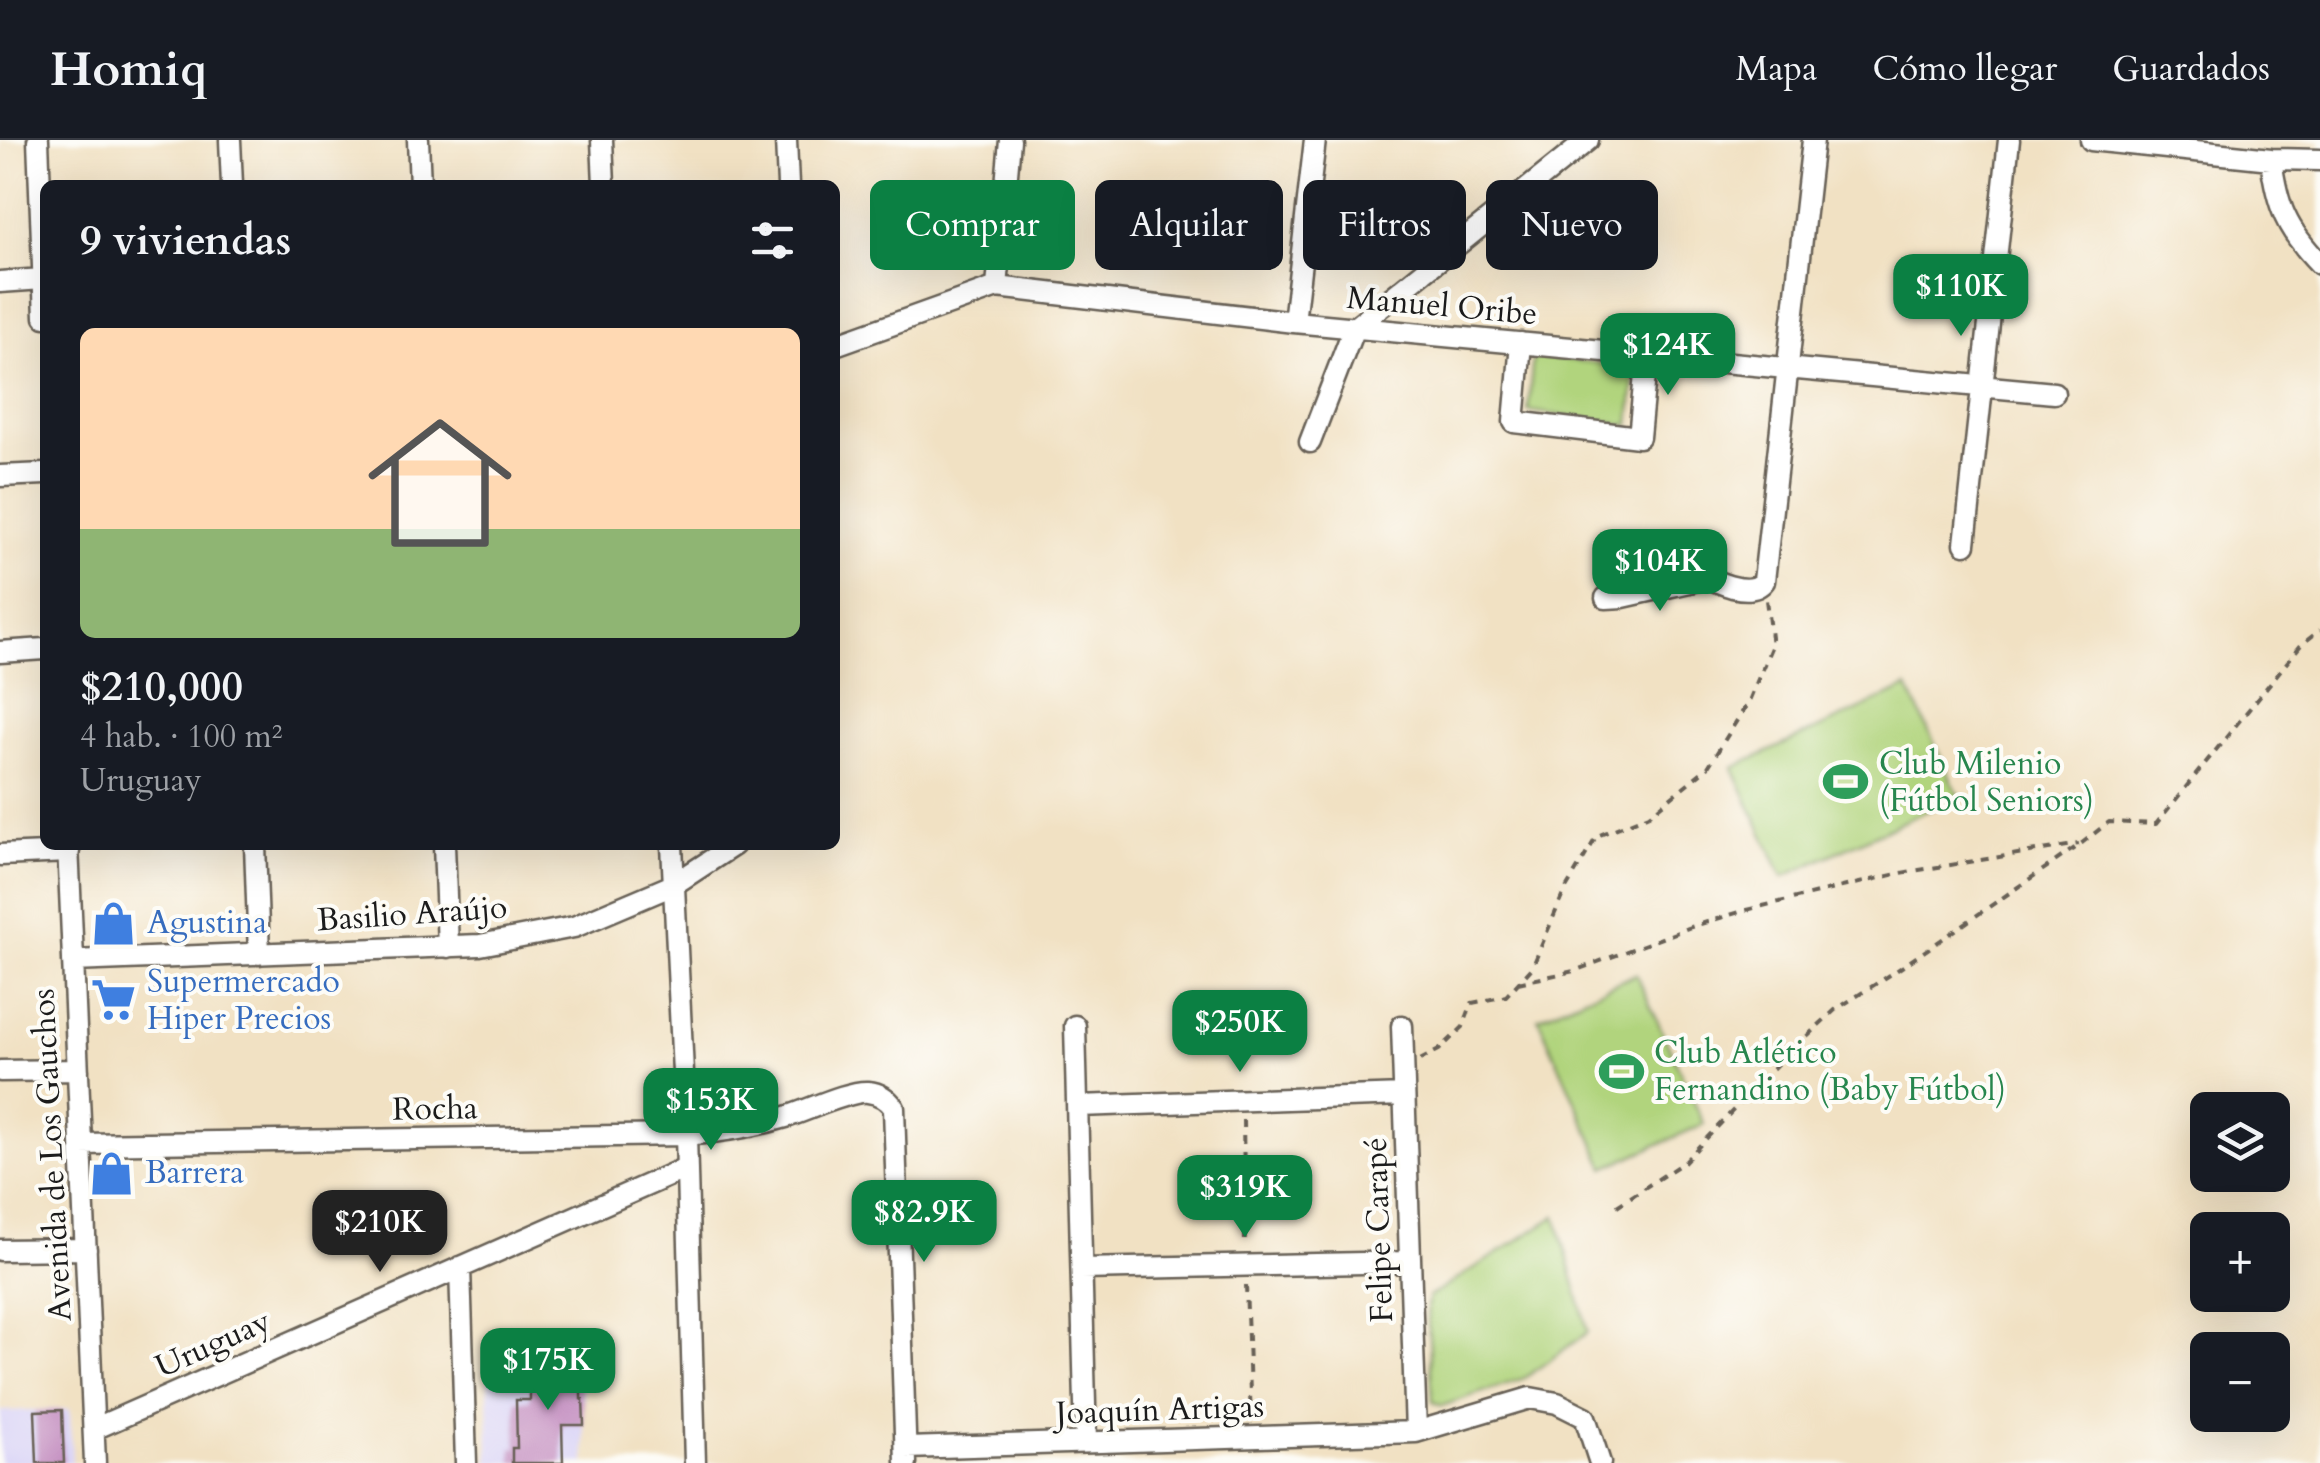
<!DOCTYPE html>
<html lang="es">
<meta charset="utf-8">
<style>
:root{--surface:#171b24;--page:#242831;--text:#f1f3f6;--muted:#9ea1a6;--line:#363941;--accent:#0b8043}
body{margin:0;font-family:Cardo,serif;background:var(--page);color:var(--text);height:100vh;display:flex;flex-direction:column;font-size:38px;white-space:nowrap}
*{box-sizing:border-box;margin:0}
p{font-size:32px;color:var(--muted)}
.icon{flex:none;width:55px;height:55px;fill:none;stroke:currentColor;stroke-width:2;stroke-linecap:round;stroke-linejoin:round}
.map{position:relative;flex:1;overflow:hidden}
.drawer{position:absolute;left:40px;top:40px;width:800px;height:670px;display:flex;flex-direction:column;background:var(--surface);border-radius:15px;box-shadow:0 10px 40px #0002}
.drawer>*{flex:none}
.hud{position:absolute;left:870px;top:40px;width:950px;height:90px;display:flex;gap:20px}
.buttons{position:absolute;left:2190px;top:952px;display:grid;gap:20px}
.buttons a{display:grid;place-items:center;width:100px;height:100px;border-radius:15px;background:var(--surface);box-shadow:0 10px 40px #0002;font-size:50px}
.price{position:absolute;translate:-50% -85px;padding:0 22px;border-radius:20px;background:var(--accent);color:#fff;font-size:32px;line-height:65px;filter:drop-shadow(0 2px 5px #0008)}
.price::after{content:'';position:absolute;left:50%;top:60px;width:30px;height:22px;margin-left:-15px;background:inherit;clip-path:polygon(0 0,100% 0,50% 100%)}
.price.on{background:#222;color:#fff}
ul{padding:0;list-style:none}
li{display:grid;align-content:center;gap:20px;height:530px;padding:0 40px}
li+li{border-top:2px solid var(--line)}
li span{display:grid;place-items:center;height:310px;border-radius:15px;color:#555}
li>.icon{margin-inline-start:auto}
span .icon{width:180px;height:180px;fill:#fffc;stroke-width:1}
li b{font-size:42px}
h2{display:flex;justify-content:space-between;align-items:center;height:120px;padding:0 40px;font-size:42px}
.pill{padding:0 35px;border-radius:15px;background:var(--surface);box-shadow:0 10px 40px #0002;font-size:35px;line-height:90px}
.pill.on{background:var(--accent);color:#fff}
header{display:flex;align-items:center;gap:60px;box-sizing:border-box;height:140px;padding:0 50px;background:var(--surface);border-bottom:2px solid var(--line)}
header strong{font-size:48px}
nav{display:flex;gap:55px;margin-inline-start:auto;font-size:35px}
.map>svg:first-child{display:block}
.built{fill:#dbd6f7}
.green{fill:#b1d47d;stroke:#66784c;stroke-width:2.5}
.building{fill:#c795c4}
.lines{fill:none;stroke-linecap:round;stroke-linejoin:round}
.minor-casing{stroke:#676156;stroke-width:25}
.path{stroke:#676156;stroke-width:4;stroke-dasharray:8 8;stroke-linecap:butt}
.minor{stroke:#fff;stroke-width:20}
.labels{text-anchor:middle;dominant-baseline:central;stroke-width:8;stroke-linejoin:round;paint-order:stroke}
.street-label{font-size:32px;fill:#1c1c1c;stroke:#fdfcf7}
.leisure-label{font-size:32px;fill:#27864d;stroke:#fdfcf7;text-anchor:start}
.shop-label{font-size:32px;fill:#366cbe;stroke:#fdfcf7;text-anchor:start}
</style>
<header>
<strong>Homiq</strong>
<nav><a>Mapa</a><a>Cómo llegar</a><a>Guardados</a></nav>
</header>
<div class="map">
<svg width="2320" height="1323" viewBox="0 0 2320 1323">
<rect width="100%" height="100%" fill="#fdfcf7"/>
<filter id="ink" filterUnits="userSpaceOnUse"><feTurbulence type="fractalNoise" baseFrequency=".01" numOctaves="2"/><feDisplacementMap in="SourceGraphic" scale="20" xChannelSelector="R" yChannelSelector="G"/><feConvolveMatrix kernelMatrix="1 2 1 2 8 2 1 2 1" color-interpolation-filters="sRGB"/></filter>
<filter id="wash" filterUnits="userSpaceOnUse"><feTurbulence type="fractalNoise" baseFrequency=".0048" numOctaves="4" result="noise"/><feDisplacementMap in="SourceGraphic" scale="40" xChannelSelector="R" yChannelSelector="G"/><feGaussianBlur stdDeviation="2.25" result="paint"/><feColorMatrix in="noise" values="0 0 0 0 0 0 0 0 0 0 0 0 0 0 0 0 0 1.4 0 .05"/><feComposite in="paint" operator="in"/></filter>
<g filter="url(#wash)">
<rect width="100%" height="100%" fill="#f1e1c3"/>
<path class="built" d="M581,1201L585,1323H489L488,1241Z
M70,1269L72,1323H0V1271Z"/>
<path class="green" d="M1533,216L1635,227L1630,285L1528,271Z
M1908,547L1959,656L1783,737L1733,628Z
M1636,834L1704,984L1605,1028L1538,878Z
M1556,1076L1588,1192L1525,1238L1442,1266L1433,1262L1427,1167L1429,1157Z"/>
<g id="blocks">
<path class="building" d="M563,1221H581V1259H583L584,1285H562L563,1323H512V1308H517L516,1260H530V1230H546V1225H563Z
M62,1270L64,1323H37L35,1271Z"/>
</g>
</g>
<g filter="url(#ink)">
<use href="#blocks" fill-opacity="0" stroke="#676156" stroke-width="2.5"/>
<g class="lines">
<defs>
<path id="minor" d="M38,0L45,177
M230,0L232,45
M418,0L420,45
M602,0L604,45
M786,0L788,45
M2091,0L2271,19L2320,20
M2271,19C2277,66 2286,89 2320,124
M0,142L43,139
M997,147L1010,0
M1294,182L1315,0
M1521,203L1514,282L1639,297L1647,214
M835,205L997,147L1294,182L2054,253
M1310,302L1354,188L1588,0
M0,336L45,334
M1965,404L2009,0
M1652,428L1667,420C1691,427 1746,465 1764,441L1813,0
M1606,458L1623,457L1707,438
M0,512L45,509
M68,705L95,1323
M255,705L259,814
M444,705L448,807
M672,705L686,995L695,1323
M0,715L69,712
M73,821L480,805L574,787L673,745L734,705
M1075,886L1086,1302
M1402,886L1416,1292
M0,931L78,930
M1078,966L1404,955
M81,1004L686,995C720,992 753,987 786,977C806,971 850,950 868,952C879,953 888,959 894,968L906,1323
M0,1110L86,1109
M460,1127L466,1323
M1082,1129L1410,1122
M94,1289L686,1028
M906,1308L1416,1292L1530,1258L1557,1263L1585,1277L1600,1323"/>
</defs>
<use href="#minor" class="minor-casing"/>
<path class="path" d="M1518,843L1574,831L1691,787L1746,770L1901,733L2079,704
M1420,920L1439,910L1463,887L1472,863L1506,856L1532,828L1564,752L1597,696L1649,675L1708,627L1749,561L1772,505L1766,460
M1243,980L1245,1105
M1617,1066L1684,1022L1781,920L1835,870L1893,833L2082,703L2109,682L2156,684L2301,505L2320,490
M1246,1145L1251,1280"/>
<use href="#minor" class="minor"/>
</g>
</g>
<defs>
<symbol id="stadium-bare" viewBox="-9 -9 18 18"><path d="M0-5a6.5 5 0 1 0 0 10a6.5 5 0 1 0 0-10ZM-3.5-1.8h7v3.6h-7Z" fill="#2e9e5b" stroke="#fdfcf7" stroke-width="2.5" paint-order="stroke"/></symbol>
<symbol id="shop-bare" viewBox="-9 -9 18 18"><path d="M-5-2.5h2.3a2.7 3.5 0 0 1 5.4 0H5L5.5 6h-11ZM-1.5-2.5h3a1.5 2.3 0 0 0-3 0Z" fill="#3f7fe0" stroke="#fdfcf7" stroke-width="2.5" paint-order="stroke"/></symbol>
<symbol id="supermarket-bare" viewBox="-9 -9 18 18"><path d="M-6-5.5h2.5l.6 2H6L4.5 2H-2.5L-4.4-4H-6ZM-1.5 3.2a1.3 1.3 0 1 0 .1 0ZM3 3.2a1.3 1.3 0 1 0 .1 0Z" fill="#3f7fe0" stroke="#fdfcf7" stroke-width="2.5" paint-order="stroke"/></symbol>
</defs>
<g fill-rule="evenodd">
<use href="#stadium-bare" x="1814" y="610" width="63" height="63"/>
<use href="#shop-bare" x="82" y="752" width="63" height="63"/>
<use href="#supermarket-bare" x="82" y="828" width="63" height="63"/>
<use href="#stadium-bare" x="1590" y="900" width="63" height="63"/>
<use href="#shop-bare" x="80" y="1002" width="63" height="63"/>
</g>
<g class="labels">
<g class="street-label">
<text transform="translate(1442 166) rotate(5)">Manuel Oribe</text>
<text transform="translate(412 774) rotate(-4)">Basilio Araújo</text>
<text transform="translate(435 969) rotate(-1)">Rocha</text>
<text transform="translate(52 1015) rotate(-93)">Avenida de Los Gauchos</text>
<text transform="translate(1379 1090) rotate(-92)">Felipe Carapé</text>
<text transform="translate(213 1204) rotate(-24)">Uruguay</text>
<text transform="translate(1160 1270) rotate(-2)">Joaquín Artigas</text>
</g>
<g class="leisure-label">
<text x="1879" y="624">Club Milenio<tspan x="1879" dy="37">(Fútbol Seniors)</tspan></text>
<text x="1654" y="913">Club Atlético<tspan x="1654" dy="37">Fernandino (Baby Fútbol)</tspan></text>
</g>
<g class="shop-label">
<text x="147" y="783">Agustina</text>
<text x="147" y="842">Supermercado<tspan x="147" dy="37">Hiper Precios</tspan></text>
<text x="145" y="1033">Barrera</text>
</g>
</g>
</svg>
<div class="buttons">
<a><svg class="icon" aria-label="layers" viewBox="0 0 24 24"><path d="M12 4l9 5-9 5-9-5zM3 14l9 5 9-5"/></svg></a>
<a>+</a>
<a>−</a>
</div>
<b class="price" style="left:1961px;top:199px">$110K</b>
<b class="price" style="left:1668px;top:258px">$124K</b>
<b class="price" style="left:1660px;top:474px">$104K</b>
<b class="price" style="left:1240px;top:935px">$250K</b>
<b class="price" style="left:711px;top:1013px">$153K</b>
<b class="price" style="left:1245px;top:1100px">$319K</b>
<b class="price" style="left:924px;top:1125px">$82.9K</b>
<b class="price on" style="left:380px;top:1135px">$210K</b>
<b class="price" style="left:548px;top:1273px">$175K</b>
<div class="hud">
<a class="pill on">Comprar</a>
<a class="pill">Alquilar</a>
<a class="pill">Filtros</a>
<a class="pill">Nuevo</a>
</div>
<section class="drawer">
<h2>9 viviendas<svg class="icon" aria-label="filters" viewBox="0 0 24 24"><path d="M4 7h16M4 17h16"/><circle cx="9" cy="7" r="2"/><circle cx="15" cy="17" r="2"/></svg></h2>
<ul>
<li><span style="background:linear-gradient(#ffd9b3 65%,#8fb573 0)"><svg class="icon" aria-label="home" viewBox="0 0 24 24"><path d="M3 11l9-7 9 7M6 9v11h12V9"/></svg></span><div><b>$210,000</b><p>4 hab. · 100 m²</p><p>Uruguay</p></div></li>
</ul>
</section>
</div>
